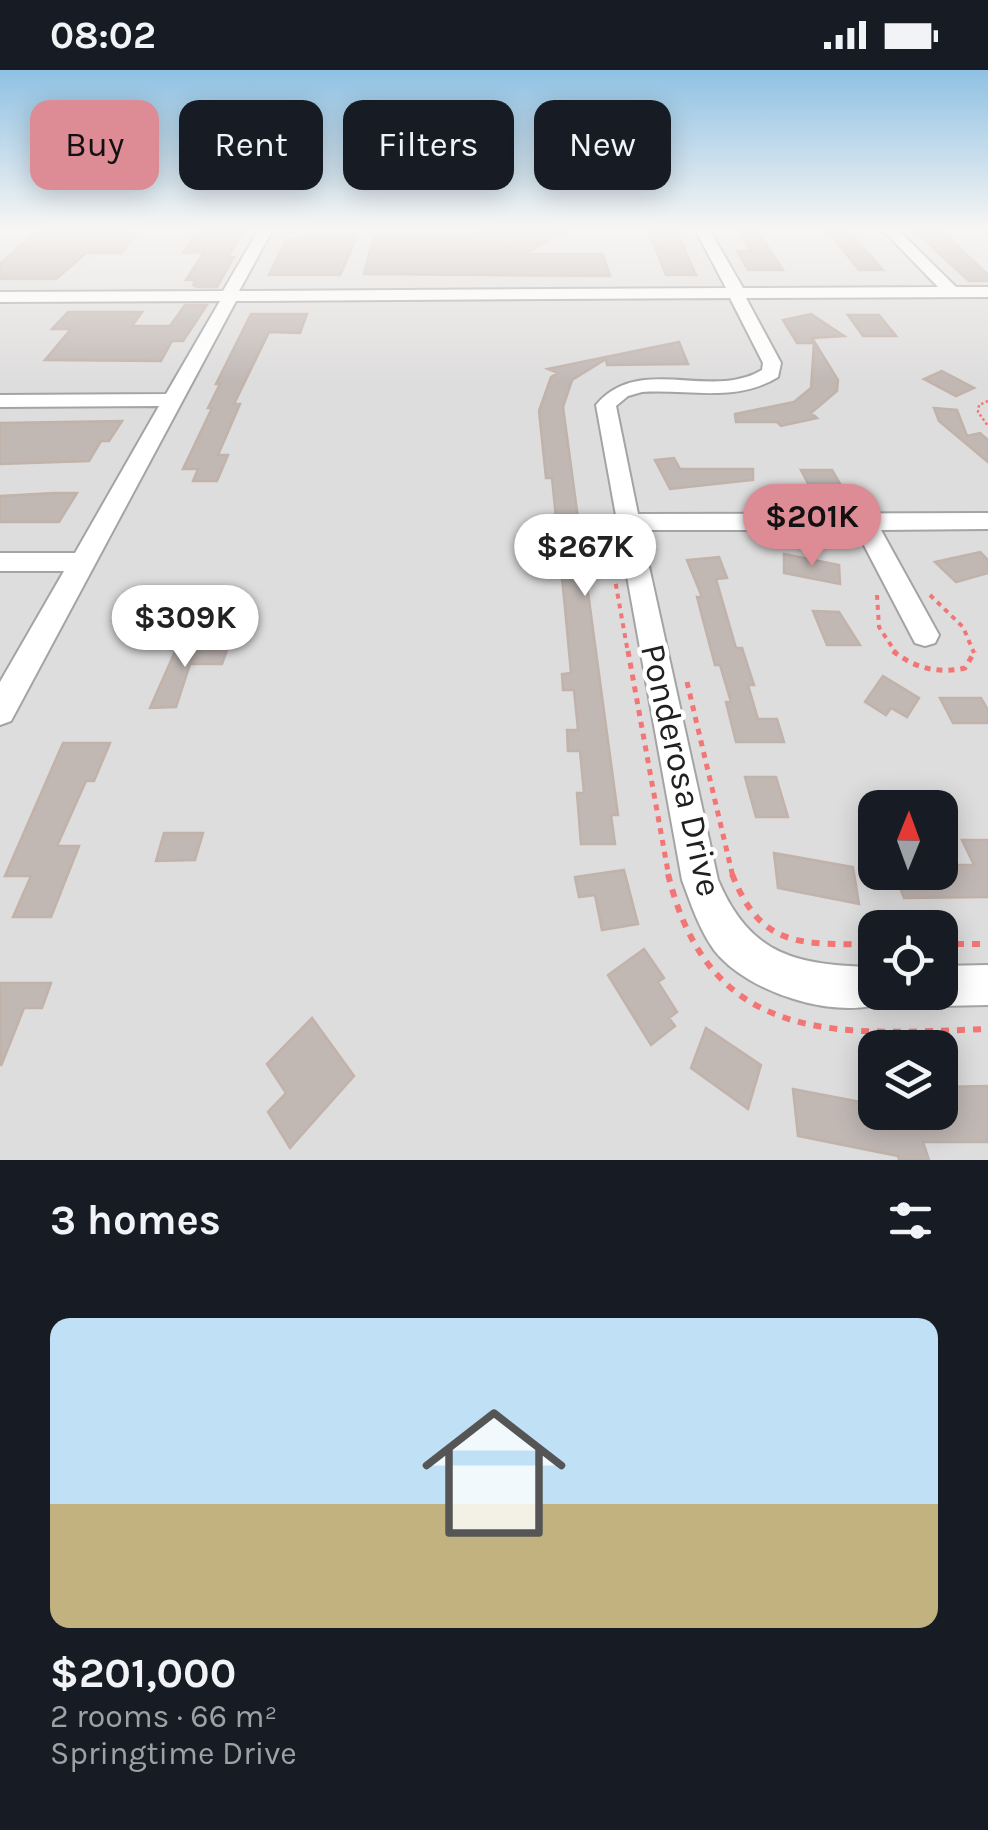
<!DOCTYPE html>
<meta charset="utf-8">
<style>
:root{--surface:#171b24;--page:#242831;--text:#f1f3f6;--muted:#9ea1a6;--accent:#dd8b95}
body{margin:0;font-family:Karla,sans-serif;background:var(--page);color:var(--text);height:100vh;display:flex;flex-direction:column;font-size:38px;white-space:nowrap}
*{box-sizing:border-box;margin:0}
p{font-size:32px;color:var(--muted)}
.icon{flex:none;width:55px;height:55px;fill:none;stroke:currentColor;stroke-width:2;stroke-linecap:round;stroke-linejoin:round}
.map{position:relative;height:1090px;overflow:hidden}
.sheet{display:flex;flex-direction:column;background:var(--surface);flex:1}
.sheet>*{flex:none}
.top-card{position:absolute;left:30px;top:30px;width:930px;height:90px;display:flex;gap:20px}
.needle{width:65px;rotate:1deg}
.tools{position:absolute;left:858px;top:720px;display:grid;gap:20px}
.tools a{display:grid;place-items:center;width:100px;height:100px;border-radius:20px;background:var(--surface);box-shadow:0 5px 25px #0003;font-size:50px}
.price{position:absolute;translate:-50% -85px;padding:0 22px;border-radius:35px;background:#fff;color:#222;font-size:32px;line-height:65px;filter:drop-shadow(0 2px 5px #0008)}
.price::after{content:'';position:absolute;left:50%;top:60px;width:30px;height:22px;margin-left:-15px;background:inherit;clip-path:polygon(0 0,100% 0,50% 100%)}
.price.selected{background:var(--accent);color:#111}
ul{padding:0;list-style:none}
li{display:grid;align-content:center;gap:20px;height:530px;padding:0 50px}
li span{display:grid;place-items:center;height:310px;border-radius:20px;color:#555}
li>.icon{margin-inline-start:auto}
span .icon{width:180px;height:180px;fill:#fffc;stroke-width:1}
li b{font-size:42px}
h2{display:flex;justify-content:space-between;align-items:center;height:120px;padding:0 50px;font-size:42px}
.chip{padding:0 35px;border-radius:20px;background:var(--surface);box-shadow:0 5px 25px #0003;font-size:35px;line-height:90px}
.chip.selected{background:var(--accent);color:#111}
.status{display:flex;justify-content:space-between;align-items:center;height:70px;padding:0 50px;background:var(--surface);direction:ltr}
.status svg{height:28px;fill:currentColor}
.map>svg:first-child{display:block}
.residential{fill:#dedddd;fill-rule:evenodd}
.parking{fill:#e0e0e0}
.building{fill:#c1b8b4;stroke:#c1b2aa;stroke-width:2.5}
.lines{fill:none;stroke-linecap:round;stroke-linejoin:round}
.minor-casing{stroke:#a4a4a4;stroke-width:4}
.path-far3{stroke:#f37676;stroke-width:2.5;stroke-dasharray:2.5 2.5;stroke-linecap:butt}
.path-far2{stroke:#f37676;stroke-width:4;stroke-dasharray:5 5;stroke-linecap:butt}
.path-far1{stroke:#f37676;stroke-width:5;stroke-dasharray:6 6;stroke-linecap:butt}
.path{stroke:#f37676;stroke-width:6;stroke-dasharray:8 8;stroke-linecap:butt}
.minor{fill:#fff;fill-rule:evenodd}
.labels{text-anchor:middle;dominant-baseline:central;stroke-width:9;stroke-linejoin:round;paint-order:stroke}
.street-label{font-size:35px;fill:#202020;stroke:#fff}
</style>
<div class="status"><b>08:02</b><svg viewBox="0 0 49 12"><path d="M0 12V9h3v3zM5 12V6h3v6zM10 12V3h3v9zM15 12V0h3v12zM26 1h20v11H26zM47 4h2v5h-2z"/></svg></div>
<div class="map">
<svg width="988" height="1090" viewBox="0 0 988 1090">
<rect width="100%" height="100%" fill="#f0ece7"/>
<path class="residential" d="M0,159H988V1090H0ZM875,738H940V802H875ZM875,858H940V922H875ZM875,978H940V1042H875Z"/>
<path class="parking" d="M97,185H203L182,216L69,217Z"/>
<path class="building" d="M245,159L228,187H234L217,217H197L193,215L196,210H186L204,182L183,183L198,160Z
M478,159H568L525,184H603L610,206L364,204L374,165L477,164Z
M826,159L847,160L883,200H859Z
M102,160H131L127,164H138L121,183H86L56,209H0V194L34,163Z
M648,160H676L696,205H666Z
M738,162H758L783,200H748L737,181H750Z
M916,162H943L988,205V211H969Z
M301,165H358L340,205H269L286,170H298Z
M185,235H207L183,271H172L161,291L45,290L71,259H52L68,242H142L132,256H170Z
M251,244H307L300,263L269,262L234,334H240L218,385H228L217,411H193L198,399H183L212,338H208L220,314H216Z
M811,244L844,266L812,268L838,310L837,321L811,343L817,348L781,356L777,352H736L735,344L794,332L811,318L814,273H797L783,250Z
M848,245H879L896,266H863Z
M679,272L688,294L607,295L606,289L572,310L563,337L618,745H611L615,774H581L577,723H584L580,681H568L567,660H578L574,620H563L562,604L571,603L565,538L552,408H546L539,341L551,307L558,303L548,299Z
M942,301L974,318L956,326L924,309Z
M934,338L957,340L967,366L980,363L988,370V392L939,351Z
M122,351L109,371H101L89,391L0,394V353Z
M674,388L680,399H753V410L670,419L655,390Z
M801,400H832L843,419H811Z
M54,423H77L59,452H0V426Z
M980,482L988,490V503L956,512L935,492Z
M784,484L839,495L840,514L784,503Z
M719,487L727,508L716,509L736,578H742L754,615H748L758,649H777L784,672H736L726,632H731L720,595H715L697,527H702L687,490Z
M813,541L839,542L860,575H827Z
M229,574L222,594H190L176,637L150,638L178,575Z
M883,606L919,628L907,647L891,638L886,645L865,632Z
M940,628H981L988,640V653H953Z
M63,673H110L94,711H86L57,776H79L51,847H13L31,806H5Z
M745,707H776L788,747H756Z
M164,763H203L195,790L156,791Z
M962,770H988V827L904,828L894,802H940V795H974Z
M774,783L853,797L859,834L778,818Z
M624,800L638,854L602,860L595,825L579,827L575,807Z
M644,879L664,908L658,912L677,942L669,948L675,956L651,975L608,905Z
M0,913H51L42,938H24L1,996Z
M312,948L354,1006L290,1078L268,1042L286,1023L267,994Z
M706,958L761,995L748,1039L691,998Z
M988,1016V1072H923L929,1090H899L898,1086L798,1066L793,1019L861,1032L863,1042H940V1017Z"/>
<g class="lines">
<defs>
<path id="minor" d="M259,159H273L239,221L726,218L695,159H709L743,218L938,217L882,159H897L956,217H988V227L746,228L781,293L778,307C736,333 689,319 642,322L628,326L616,336L638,444L988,443V459L881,460L939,565L935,573L925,576L915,573L856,460H641L718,810C751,887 798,895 875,897V922H893L889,931C839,952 747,923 714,880C699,859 691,834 682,810L596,335C639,283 711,331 762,300L763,293L730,228L236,231L11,651L0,655V612L64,501H0V483H75L159,336L0,337V325L166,324L220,231L0,232V222L223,221Z
M988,895V935L940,936L926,930L922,922H940V896Z"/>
</defs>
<use href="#minor" class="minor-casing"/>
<path class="path-far3" d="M988,331L979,335L978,342L988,356"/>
<path class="path-far2" d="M614,504L628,583
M877,525L879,557L896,583
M930,525L963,557L974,583"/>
<path class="path-far1" d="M628,581L669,807
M893,581C914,598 938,604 965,598L975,581
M687,612L733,807"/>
<path class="path" d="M668,804C711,980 843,964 988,959
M732,804C763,882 803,872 875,875
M940,874H988"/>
<use href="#minor" class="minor"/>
</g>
<linearGradient id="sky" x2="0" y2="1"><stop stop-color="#8fc1e3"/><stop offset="0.51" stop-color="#f8f6f4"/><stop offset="1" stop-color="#f8f6f4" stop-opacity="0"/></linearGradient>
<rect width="988" height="312" fill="url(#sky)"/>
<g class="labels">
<g class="street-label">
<text transform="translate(681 700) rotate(77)">Ponderosa Drive</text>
</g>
</g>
</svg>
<div class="tools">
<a><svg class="needle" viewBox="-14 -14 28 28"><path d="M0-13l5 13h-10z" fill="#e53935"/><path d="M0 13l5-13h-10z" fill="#9ea1a6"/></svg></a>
<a><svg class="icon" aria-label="locate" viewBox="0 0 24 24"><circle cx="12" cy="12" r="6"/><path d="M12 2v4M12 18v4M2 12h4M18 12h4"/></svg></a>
<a><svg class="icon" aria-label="layers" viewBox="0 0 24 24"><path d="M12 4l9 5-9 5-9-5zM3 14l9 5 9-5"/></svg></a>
</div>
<b class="price selected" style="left:812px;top:499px">$201K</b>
<b class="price" style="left:585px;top:529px">$267K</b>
<b class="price" style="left:185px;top:600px">$309K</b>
<div class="top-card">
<a class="chip selected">Buy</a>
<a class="chip">Rent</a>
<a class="chip">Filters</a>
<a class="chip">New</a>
</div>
</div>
<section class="sheet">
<h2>3 homes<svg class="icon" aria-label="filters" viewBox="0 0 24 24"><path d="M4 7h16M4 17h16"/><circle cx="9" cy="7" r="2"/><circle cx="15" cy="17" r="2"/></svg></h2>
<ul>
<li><span style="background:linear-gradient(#bfe0f5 60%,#c2b280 0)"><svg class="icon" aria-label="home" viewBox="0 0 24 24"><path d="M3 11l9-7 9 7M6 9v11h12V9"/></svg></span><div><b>$201,000</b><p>2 rooms · 66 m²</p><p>Springtime Drive</p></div></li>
</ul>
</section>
